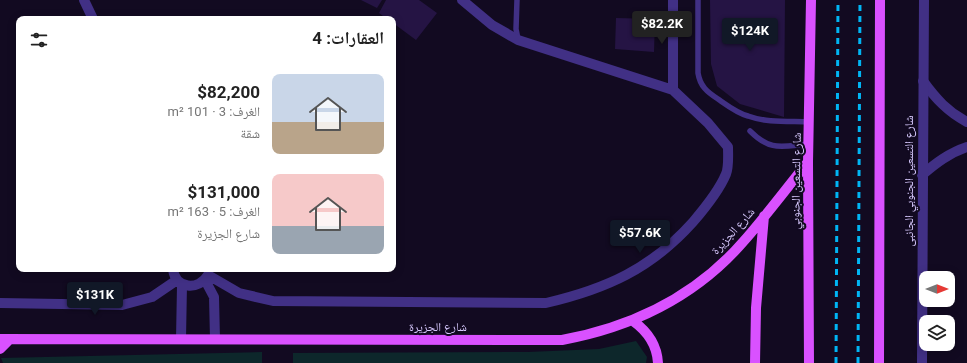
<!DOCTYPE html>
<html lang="ar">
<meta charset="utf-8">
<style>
:root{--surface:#fff;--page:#f2f2f2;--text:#222;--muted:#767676;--accent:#111827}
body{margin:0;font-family:Roboto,"Noto Naskh Arabic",sans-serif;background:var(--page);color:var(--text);direction:rtl;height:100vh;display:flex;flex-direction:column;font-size:15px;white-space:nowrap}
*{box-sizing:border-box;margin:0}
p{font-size:13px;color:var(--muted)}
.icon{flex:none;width:22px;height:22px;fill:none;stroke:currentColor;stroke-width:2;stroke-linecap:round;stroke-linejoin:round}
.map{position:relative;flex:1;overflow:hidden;direction:ltr}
.sheet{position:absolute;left:16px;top:16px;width:380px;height:256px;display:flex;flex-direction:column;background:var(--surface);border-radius:8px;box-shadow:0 2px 10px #0003;direction:rtl}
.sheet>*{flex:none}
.needle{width:26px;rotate:90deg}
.buttons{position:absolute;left:919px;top:271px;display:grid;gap:8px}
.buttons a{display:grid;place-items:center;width:36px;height:36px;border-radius:8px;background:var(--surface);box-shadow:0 2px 10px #0003;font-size:20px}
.price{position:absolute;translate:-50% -34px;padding:0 9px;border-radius:4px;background:var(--accent);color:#fff;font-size:13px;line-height:26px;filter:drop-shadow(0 1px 2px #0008)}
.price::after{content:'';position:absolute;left:50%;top:24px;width:12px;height:9px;margin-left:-6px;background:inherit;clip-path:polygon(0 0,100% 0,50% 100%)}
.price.selected{background:#222;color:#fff}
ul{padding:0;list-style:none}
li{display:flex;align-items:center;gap:12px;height:100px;padding:0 12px}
li span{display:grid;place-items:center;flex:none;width:112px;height:80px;border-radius:8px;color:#555}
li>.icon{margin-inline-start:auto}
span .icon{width:48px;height:48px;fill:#fffc;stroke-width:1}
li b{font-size:17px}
h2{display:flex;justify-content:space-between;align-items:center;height:48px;padding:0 12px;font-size:17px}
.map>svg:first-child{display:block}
.green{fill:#0d272b}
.building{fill:#251444}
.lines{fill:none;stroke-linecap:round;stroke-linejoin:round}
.service{stroke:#413085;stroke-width:5.5}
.minor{stroke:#413085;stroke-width:10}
.tertiary{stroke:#413085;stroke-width:10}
.primary{stroke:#d951ff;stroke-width:10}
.rail{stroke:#00b6f5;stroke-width:3;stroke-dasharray:6 5;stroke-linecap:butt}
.labels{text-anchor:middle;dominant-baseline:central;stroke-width:4;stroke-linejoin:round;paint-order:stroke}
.street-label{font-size:12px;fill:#d8caff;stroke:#120a21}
</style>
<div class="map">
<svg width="967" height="363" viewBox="0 0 967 363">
<rect width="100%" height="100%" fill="#120a21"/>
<path class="green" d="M636,341L647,357L646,363H293V353L528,352L599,349Z
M262,352V363H3L1,358Z"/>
<path class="building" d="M361,0H382L377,8Z
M386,0H419L437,13L416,40L393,23V19H387L379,13Z
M710,0H785L784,117L740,104L717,86L711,64Z
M616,18L655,19L654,52L615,49Z"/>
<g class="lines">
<path class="service" d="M517,0L516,29L518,39
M698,0V73C700,86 707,92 718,99C728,106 737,113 748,116C767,123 790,121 810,122
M750,131C771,152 782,146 809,144"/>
<path class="minor" d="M84,0L93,19
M923,81C936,99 948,112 967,122
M673,90V0
M922,175C936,163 949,153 967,147
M173,269C175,289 199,291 208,275
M208,275L239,293L273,301L546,303C606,289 651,269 693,222C705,208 719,191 726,174C729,167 728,155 728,147L708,123L673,90L518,40L492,25L462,0
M205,280L214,297L215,339
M0,303L122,305L152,297L177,280
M181,339L182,285"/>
<path class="tertiary" d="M922,363L924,0"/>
<path class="primary" d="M633,321C647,331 657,345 658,363
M0,339L562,340C632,327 696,296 743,242C766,216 786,189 808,162
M0,349L10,339
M755,363L756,308L764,216
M809,363L808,162L811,0
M879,363L880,0"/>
<path class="rail" d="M836,363L838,0
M858,363L860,0"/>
</g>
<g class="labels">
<g class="street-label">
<text transform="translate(796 181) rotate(-89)">شارع التسعين الجنوبي</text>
<text transform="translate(909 181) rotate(-90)">شارع التسعين الجنوبي الجانبى</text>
<text transform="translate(733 231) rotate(-48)">شارع الجزيرة</text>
<text x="438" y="327">شارع الجزيرة</text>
</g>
</g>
</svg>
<div class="buttons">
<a><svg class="needle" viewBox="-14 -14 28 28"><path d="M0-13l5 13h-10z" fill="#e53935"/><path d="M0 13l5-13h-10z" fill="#767676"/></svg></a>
<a><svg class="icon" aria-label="layers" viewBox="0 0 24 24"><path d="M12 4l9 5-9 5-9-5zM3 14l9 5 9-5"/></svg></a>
</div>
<b class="price selected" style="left:662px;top:45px">$82.2K</b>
<b class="price" style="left:750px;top:52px">$124K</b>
<b class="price" style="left:640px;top:254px">$57.6K</b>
<b class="price" style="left:95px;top:316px">$131K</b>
<section class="sheet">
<h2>العقارات: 4<svg class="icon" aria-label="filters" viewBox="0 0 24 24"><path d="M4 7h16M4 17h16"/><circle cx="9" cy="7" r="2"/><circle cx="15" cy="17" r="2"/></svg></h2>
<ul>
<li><span style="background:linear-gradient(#c9d6e8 60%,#b9a48a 0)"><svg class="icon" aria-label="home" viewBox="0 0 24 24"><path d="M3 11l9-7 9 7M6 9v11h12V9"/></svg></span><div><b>$82,200</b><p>الغرف: 3 · 101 m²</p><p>شقة</p></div></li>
<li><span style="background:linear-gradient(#f6c9c9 65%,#9aa5b1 0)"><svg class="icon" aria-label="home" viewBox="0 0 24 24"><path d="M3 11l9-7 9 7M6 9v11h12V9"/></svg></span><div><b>$131,000</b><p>الغرف: 5 · 163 m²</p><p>شارع الجزيرة</p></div></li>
</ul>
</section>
</div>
